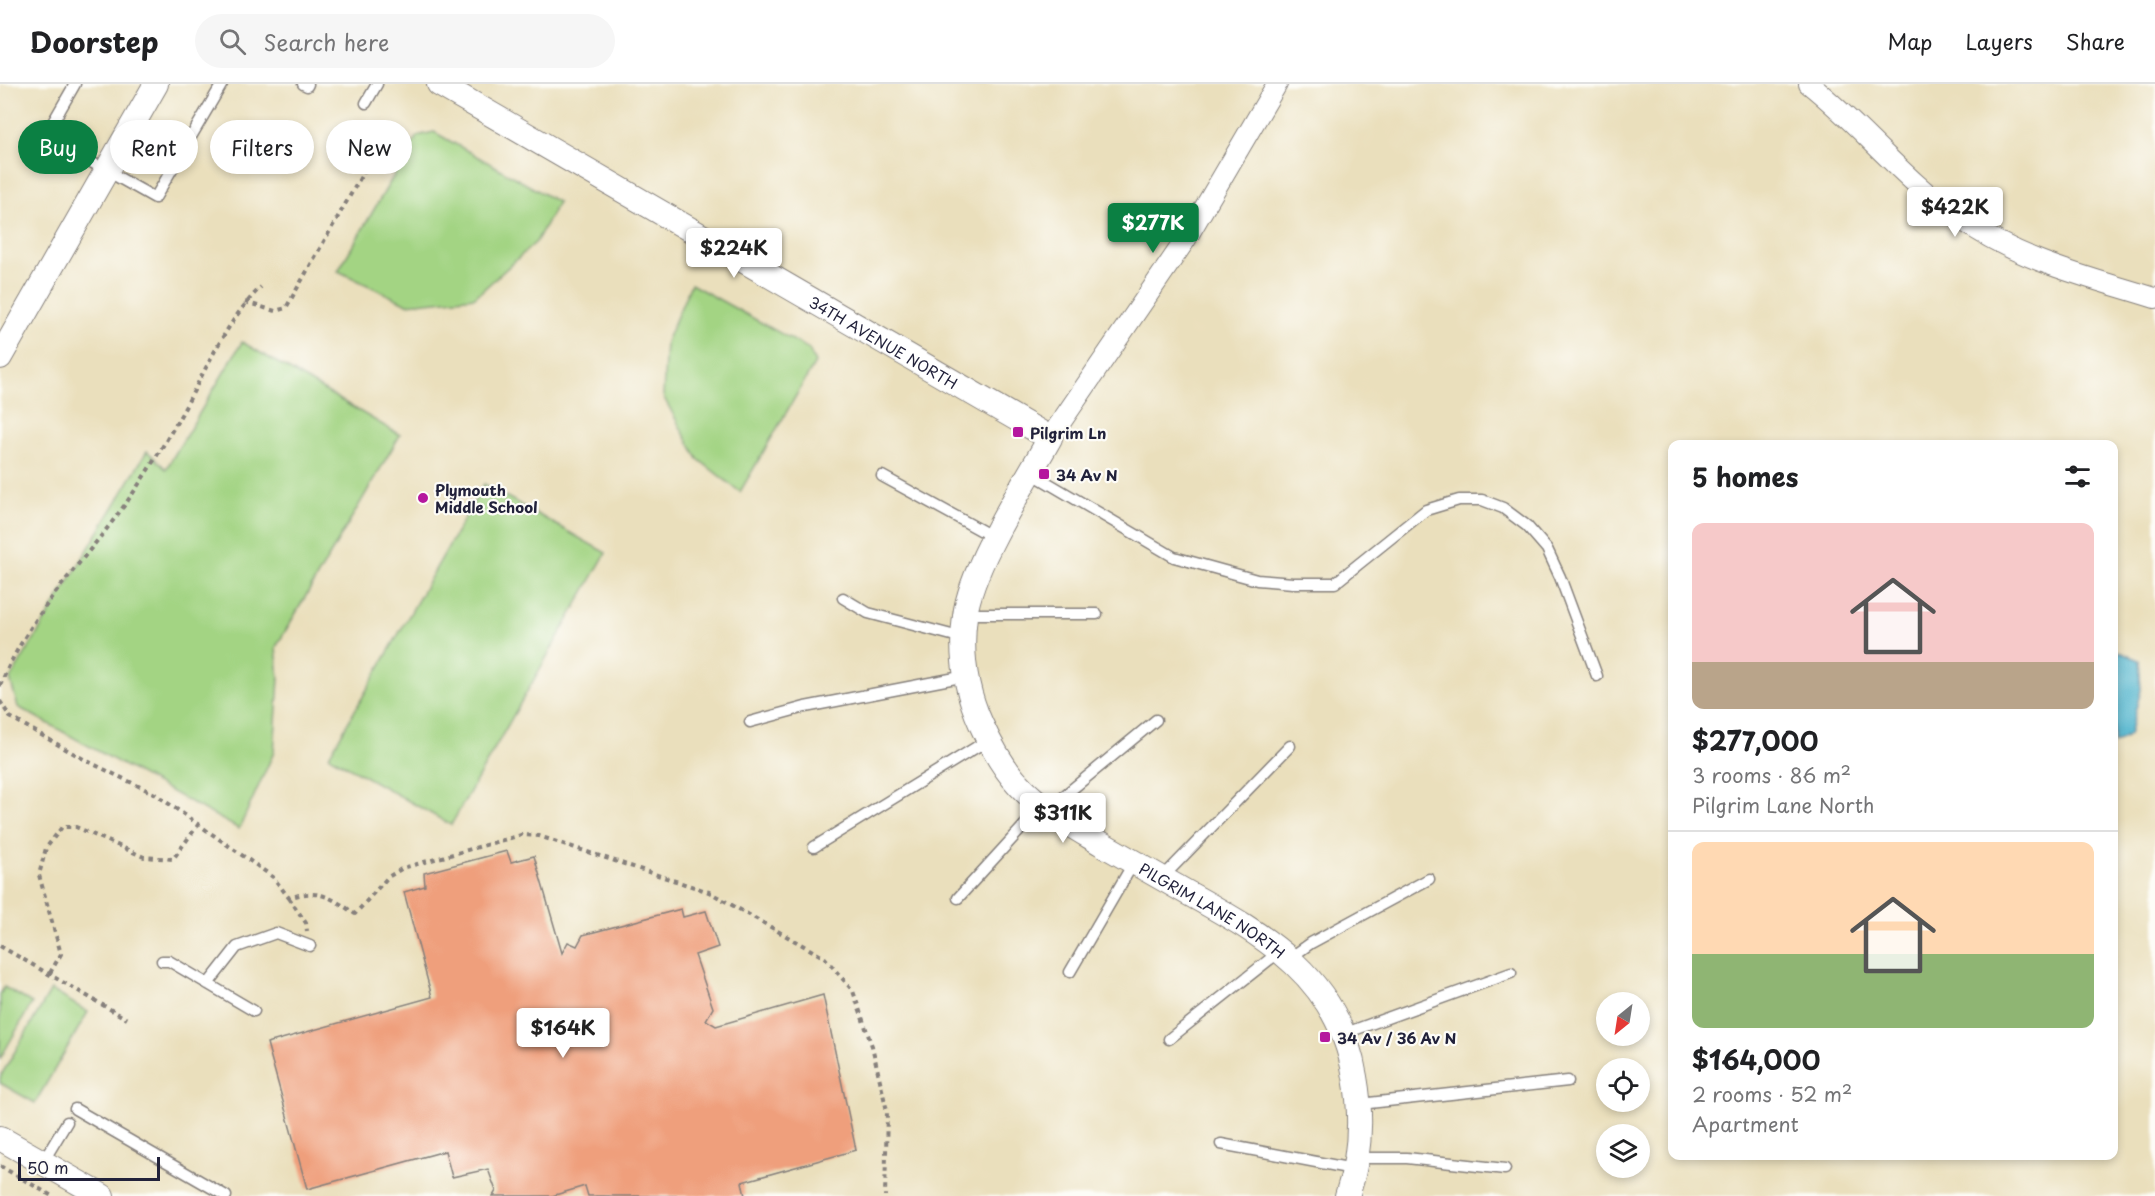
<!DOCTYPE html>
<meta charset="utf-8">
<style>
:root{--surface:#fff;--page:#f6f6f6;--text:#202124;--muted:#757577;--line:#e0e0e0;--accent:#0b8043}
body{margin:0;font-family:"Playpen Sans",sans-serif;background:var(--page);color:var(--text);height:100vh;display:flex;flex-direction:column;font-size:22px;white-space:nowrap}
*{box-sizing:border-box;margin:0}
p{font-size:20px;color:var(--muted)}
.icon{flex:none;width:33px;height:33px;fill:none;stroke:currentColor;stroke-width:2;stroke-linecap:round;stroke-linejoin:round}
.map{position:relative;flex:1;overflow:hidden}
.side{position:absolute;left:1668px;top:356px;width:450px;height:720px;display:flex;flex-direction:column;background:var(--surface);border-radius:12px;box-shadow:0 3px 9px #0003}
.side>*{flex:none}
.hud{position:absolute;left:18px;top:36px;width:570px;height:54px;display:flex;gap:12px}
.needle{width:39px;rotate:210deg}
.fabs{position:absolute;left:1596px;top:908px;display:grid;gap:12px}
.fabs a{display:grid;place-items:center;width:54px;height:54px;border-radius:50%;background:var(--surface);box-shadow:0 3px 9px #0003;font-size:30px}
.scale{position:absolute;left:18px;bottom:15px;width:142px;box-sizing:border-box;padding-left:6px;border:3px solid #22223b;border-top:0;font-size:16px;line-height:21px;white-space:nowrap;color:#22223b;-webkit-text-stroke:4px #fdfcf7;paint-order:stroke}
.price{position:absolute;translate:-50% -51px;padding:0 14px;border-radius:6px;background:#fff;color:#222;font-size:20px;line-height:39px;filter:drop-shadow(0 2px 3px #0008)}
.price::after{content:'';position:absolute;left:50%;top:36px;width:18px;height:14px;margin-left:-9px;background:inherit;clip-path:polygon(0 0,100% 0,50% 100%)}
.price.active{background:var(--accent);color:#fff}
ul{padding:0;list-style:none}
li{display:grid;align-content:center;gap:12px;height:318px;padding:0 24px}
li+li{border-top:2px solid var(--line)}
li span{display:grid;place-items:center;height:186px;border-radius:12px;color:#555}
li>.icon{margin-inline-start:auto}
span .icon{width:108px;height:108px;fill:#fffc;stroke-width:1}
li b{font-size:26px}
h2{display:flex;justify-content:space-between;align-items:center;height:72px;padding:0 24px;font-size:26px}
.chip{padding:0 21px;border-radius:27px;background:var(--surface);box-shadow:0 3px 9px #0003;font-size:21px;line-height:54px}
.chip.active{background:var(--accent);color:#fff}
header{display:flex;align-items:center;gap:36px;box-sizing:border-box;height:84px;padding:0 30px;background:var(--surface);border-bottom:2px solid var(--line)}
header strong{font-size:28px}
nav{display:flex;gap:33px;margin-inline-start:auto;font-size:21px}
.search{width:420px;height:54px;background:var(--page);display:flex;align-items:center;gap:15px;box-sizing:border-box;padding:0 21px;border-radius:33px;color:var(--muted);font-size:22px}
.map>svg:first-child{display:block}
.green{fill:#a3d483;stroke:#627b5f;stroke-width:1.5}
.water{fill:#4fb4cd;stroke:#386b84;stroke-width:1.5}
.building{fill:#ef9f7b}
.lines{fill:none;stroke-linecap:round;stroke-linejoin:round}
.service-casing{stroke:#86807c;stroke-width:13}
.minor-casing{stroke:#86807c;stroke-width:22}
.tertiary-casing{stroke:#86807c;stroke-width:26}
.path{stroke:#86807c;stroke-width:4;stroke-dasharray:4.5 4.5;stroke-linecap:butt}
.service{stroke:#fff;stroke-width:10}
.minor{stroke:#fff;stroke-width:20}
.tertiary{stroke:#fff;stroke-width:24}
.poi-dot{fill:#b5179e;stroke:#fdfcf7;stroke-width:2}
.labels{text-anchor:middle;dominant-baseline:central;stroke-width:4.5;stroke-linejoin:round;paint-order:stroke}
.street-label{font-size:15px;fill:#22223b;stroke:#fdfcf7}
.poi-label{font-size:15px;font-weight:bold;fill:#22223b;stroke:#fdfcf7;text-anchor:start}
</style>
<header>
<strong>Doorstep</strong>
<div class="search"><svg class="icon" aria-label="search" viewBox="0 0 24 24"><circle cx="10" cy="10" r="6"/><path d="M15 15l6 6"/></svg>Search here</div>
<nav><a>Map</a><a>Layers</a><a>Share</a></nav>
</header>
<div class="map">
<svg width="2155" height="1112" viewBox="0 0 2155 1112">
<rect width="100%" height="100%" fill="#fdfcf7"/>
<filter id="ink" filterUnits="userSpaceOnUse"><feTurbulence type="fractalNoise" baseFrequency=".0167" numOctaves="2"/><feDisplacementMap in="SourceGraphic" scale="12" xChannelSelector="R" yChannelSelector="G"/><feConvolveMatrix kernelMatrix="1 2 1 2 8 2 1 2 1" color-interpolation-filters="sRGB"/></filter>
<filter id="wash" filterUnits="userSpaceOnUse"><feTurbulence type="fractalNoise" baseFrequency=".008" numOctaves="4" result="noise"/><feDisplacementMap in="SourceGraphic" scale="24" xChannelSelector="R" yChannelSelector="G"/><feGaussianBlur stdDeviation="1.35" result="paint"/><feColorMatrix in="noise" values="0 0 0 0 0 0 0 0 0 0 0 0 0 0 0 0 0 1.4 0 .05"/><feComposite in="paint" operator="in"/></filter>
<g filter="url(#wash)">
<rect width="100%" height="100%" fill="#eadfbc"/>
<path class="green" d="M434,48L558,118L536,158L475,213L407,220L338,187L417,52Z
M691,200L809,265L815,279L740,408L698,375L663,312L666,258Z
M242,258L400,351L276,563L279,594L274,668L239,745L18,623L10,595L147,367L166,385Z
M484,400L606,469L451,741L329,672Z
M4,903L32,919L0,975V911Z
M51,906L88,928L35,1019L0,999V993Z"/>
<path class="water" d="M2114,566L2139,576L2141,606L2129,651L2114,660Z"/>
<g id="blocks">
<path class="building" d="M507,767L511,778L534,772L562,869L568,858L577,862L583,851L681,825L683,833L706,827L718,863L695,871L713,924L706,936L716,942L823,911L856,1066L742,1098L745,1112H588L585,1102L552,1112H493L496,1107L488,1085L452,1093L445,1067L307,1105L267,959L432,913L404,808L425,802L424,789Z"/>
</g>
</g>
<g filter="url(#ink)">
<use href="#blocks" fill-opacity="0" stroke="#86807c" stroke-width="1.5"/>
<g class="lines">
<defs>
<path id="service" d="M75,0L45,52L155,114L222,0
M303,0L307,2L308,0
M366,19L377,0
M1031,389L1174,473L1257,496L1293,499H1335L1426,426L1459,416H1482L1503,424L1527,442L1547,465L1560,493L1597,592
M882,392L995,454
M843,514L868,529L963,554
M965,530H1097
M750,638L805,623L966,592
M1048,725L1156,636
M814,763L988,656
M1162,794L1290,662
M958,814L1042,722
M1290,874L1311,859L1429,795
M162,877H169L254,927
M1070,888L1134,778
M208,900L237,863L276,849L310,862
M1343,950L1511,889
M1169,955L1279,868
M1360,1020L1568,997
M75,1025L226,1112
M1221,1060L1353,1085
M1356,1074H1407L1505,1085
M43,1078L67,1038"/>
<path id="minor" d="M1809,0C1863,43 1905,98 1962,136C2020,177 2088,193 2155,214
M1050,354L1186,155L1277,0"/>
<g id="tertiary">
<path id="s1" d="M439,0L1050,354C1025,399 971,482 965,532C960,569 966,607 981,640C991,662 1003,684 1019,701C1042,726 1074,743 1102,760C1130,776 1158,792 1186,808C1266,852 1339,894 1355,993C1362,1032 1360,1074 1347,1112"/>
<path d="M0,273L156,0"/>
<path d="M0,1054L102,1112"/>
</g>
</defs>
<use href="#service" class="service-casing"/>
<use href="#minor" class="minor-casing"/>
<use href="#tertiary" class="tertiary-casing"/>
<path class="path" d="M245,218L275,227L286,224L392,38
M0,602C33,521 93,471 139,400C157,372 175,343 190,314C211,275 229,234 261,203
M0,617L10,633L85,676L155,710L273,793L289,814C317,804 332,813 355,830L388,793L403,784L521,751L539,752L709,808L825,874L853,907L872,962L887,1027L885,1112
M289,814L306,839L307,847
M0,862L127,935
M50,889L61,870L39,791L46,764L62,743H76L144,773L173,775L198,741
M0,1082L52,1112"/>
<use href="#service" class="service"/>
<use href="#minor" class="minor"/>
<use href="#tertiary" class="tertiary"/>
</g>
</g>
<g class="poi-dot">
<rect x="1012" y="342" width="12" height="12" rx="3"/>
<rect x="1038" y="384" width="12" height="12" rx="3"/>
<circle cx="423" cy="414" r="6"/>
<rect x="1319" y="947" width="12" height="12" rx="3"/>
</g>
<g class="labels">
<g class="street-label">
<text stroke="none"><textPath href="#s1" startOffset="514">34TH AVENUE NORTH</textPath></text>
<text stroke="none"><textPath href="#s1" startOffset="1318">PILGRIM LANE NORTH</textPath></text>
</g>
<g class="poi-label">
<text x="1030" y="348">Pilgrim Ln</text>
<text x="1056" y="390">34 Av N</text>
<text x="435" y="405">Plymouth<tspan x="435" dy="17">Middle School</tspan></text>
<text x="1337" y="953">34 Av / 36 Av N</text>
</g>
</g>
</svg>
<div class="fabs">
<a><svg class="needle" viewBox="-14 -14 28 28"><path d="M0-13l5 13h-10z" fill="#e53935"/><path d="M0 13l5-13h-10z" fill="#757577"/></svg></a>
<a><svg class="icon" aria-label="locate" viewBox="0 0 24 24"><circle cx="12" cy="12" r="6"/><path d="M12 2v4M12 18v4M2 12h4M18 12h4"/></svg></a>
<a><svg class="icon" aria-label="layers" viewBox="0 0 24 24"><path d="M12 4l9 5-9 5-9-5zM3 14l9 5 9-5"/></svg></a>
</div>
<div class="scale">50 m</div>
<b class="price" style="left:1955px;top:154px">$422K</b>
<b class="price active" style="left:1153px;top:170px">$277K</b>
<b class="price" style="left:734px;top:195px">$224K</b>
<b class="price" style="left:1063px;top:760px">$311K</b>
<b class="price" style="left:563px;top:975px">$164K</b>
<div class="hud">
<a class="chip active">Buy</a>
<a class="chip">Rent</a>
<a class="chip">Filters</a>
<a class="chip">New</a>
</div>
<section class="side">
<h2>5 homes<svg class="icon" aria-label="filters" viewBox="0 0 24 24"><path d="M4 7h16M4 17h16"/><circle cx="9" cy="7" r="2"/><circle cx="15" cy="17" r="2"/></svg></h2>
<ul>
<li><span style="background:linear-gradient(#f6c9c9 75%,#b9a48a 0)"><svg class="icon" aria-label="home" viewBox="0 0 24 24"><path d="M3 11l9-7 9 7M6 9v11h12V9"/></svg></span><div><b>$277,000</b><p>3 rooms · 86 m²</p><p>Pilgrim Lane North</p></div></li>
<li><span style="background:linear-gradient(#ffd9b3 60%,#8fb573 0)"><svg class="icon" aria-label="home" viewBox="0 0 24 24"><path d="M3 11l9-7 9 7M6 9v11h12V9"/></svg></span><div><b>$164,000</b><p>2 rooms · 52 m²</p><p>Apartment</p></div></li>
</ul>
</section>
</div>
